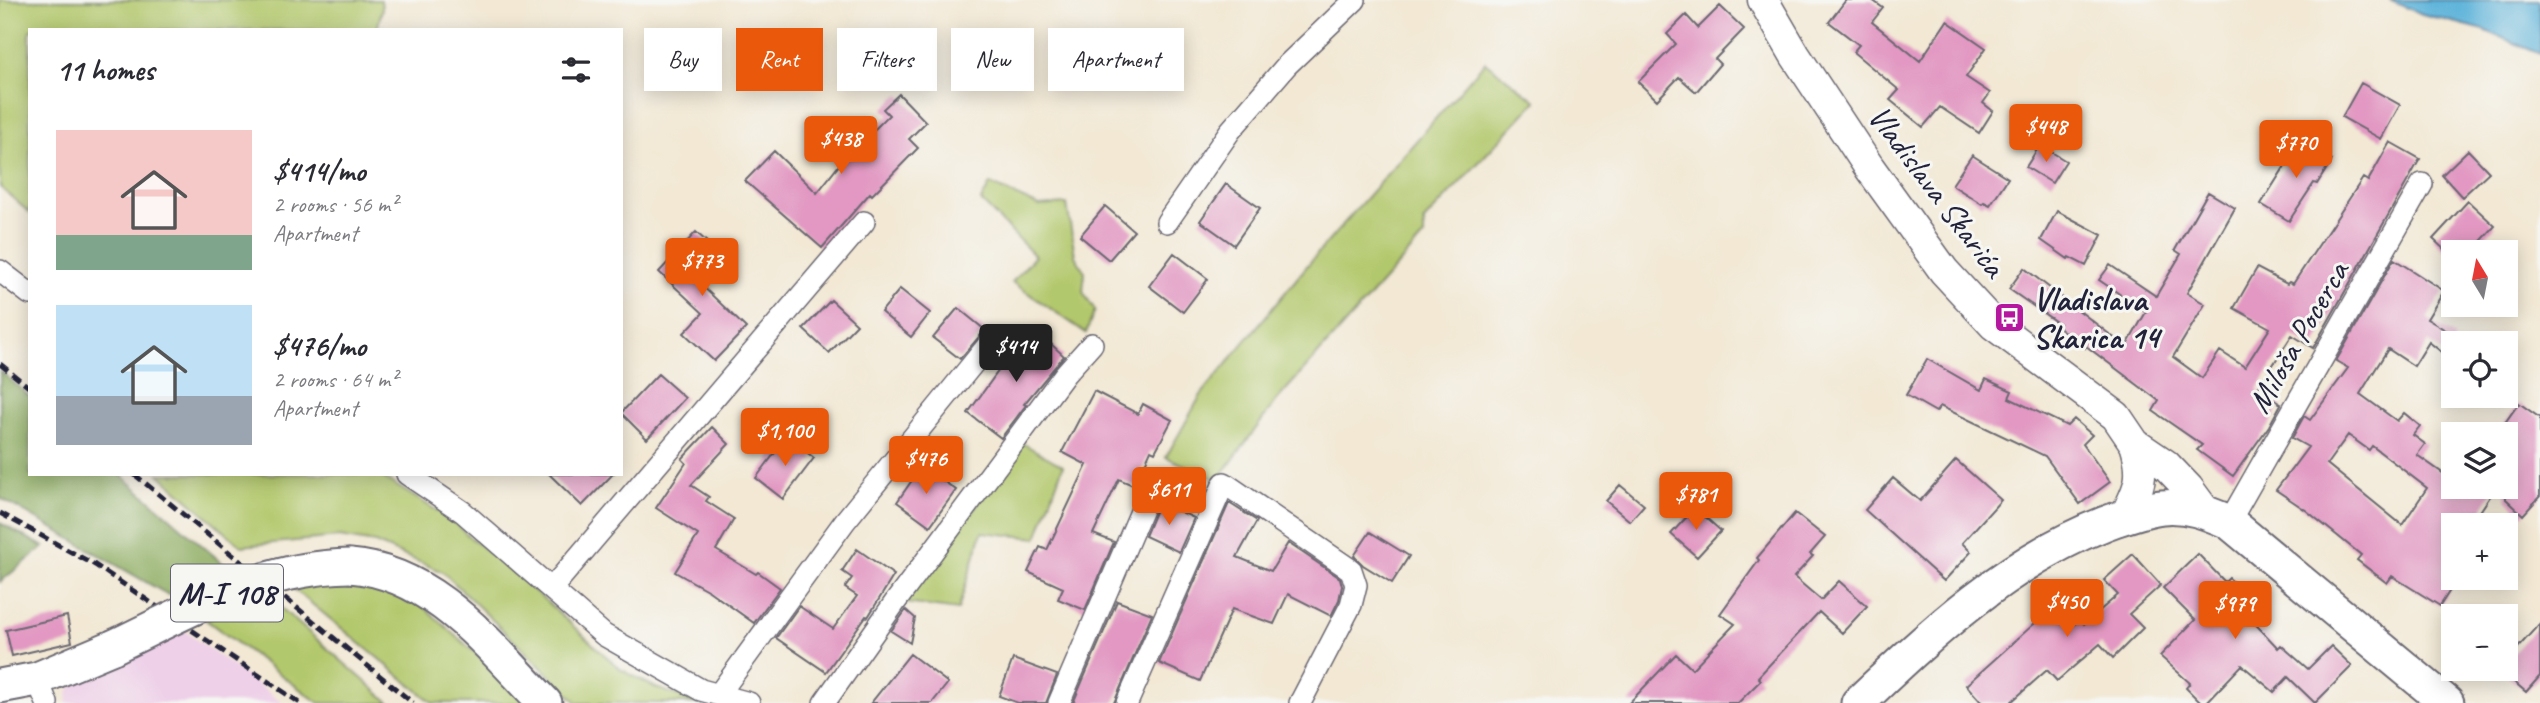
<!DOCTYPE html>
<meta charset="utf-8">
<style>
:root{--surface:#fff;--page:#f2f2f3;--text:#2b2b33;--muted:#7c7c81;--accent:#ea580c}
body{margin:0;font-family:Caveat,sans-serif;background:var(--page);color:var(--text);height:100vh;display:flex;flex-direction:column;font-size:26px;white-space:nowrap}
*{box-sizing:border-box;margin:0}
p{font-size:23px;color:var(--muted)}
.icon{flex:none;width:38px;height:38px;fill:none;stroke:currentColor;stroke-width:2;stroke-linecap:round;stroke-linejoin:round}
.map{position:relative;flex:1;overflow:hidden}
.panel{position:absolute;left:28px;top:28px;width:595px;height:448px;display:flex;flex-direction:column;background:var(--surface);border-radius:0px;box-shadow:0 4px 18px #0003}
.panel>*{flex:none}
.guide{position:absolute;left:644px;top:28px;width:665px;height:63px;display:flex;gap:14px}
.needle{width:46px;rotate:350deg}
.controls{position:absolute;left:2441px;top:240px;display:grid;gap:14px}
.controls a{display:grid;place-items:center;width:77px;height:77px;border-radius:0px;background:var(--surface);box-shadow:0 4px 18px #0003;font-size:35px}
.price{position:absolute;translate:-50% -60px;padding:0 16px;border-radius:7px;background:var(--accent);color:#fff;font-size:23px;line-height:46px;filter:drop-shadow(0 2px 4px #0008)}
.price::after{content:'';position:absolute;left:50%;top:42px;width:21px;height:16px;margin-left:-10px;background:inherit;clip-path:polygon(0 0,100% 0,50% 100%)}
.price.current{background:#222;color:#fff}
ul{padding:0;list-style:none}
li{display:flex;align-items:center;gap:21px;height:175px;padding:0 28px}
li span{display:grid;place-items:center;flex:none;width:196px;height:140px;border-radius:0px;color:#555}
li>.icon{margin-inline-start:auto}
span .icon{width:84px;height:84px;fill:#fffc;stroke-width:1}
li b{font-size:30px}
h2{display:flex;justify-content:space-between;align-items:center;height:84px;padding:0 28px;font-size:30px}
.tag{padding:0 24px;border-radius:0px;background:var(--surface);box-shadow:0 4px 18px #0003;font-size:24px;line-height:63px}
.tag.current{background:var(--accent);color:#fff}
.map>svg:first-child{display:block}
.built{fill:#eed0e8}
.green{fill:#b2c86c;stroke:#6a7554;stroke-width:2}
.forest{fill:#8dac60;stroke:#58674e;stroke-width:2}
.water{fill:#5eb4da;stroke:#406b8a;stroke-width:2}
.building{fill:#e298c2;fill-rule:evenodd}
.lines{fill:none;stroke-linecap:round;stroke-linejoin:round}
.street-casing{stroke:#6b6771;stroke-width:24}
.secondary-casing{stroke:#6b6771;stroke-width:33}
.primary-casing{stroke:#6b6771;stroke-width:37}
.street{stroke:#fff;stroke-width:21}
.secondary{stroke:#fff;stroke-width:30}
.primary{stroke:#fff;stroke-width:33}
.rail{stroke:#22223b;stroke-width:5;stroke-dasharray:10 5;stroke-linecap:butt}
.primary-bridge-casing{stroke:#6b6771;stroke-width:37;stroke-linecap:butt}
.primary-bridge{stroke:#fff;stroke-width:33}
.labels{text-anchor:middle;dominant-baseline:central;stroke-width:6;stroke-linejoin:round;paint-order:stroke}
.shield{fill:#f6f6f2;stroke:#626272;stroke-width:2}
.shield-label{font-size:32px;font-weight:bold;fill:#22223b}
.street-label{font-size:33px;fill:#22223b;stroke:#f6f6f2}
.poi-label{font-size:33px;font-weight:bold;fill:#22223b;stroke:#f6f6f2;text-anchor:start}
</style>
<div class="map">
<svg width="2540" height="703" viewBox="0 0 2540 703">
<rect width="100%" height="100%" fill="#f6f6f2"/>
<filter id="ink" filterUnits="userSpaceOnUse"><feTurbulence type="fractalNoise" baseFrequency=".0143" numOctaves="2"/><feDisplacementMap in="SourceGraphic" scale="14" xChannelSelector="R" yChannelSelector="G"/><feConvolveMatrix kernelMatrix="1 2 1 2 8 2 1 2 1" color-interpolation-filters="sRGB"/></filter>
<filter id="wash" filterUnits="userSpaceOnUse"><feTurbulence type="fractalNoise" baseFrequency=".00686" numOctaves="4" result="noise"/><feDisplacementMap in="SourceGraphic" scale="28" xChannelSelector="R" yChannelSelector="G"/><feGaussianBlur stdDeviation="1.57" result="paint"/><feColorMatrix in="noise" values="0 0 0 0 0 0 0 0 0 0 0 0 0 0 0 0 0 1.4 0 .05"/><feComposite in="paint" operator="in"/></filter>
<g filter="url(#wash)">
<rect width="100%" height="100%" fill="#f2e8d4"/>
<path class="built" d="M182,629L283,703H67L68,692L76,677Z"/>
<path class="green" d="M0,0H381L382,9L377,30H30V213L0,187Z
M1485,62L1536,101L1424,221V236L1277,400L1218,480L1166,457L1201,395L1312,260Z
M990,184L1039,206L1067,204L1075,256L1085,272L1083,292L1095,310L1086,333L1012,282L1035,256L981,201Z
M1022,443L1063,466L1037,538L982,532L958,610L905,603Z
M159,474H377L454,521L466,534L525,582L620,669L656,688L700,703H578L443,572L375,543L339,537L241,546Z
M341,581L384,586L415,599L531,703H433L290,586Z
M266,595L390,703H319L206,620Z"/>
<path class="forest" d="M0,371L30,397V474H120L227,567L172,597L0,498Z
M0,523L44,547L0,582Z"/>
<path class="water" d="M2389,0H2540V54L2484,30L2422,14Z"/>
<g id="blocks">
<path class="building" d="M1846,0H1872L1883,8L1872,22L1920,61L1947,21L1986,48L1966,77L1990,93L1983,103L1993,111L1979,133L1940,107L1923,127L1890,100L1899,90L1853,52L1859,45L1829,22Z
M1720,6L1744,29L1715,59L1720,64L1696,92L1679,77L1657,100L1638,82L1676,44L1667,34L1686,15L1698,28Z
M2361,83L2400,105L2381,139L2342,117Z
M899,94L926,122L909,139L918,148L872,195L870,193L822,248L745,181L774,151L817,193L840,164L889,115L883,109Z
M2296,139L2332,160L2317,184L2314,183L2289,221L2261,204L2285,166L2282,164Z
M2390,142L2420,159L2313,348L2292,335L2257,390L2281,404L2269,426L2233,476L2197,450L2202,445L2153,411L2159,401L2086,346L2085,348L2057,326L2059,324L2009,289L2024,268L2126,347L2146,312L2099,280L2110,265L2156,296L2181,254L2175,250L2208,192L2235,208L2187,293L2205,304L2173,357L2202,378L2220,351L2245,367L2270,328L2234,308L2257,268L2287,284L2289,282L2293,284L2363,178L2368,181Z
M2040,145L2066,161L2052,183L2026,167Z
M2468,150L2489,172L2462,197L2442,175Z
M1972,155L2008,178L1990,205L1984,202L1982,204L1952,185Z
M1226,184L1260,208L1234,245L1200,221Z
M2468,201L2495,226L2471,252H2447L2433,239Z
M1105,206L1134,231L1109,260L1080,236Z
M2057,211L2102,235L2086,266L2069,257L2068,259L2041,240Z
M696,232L719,253L695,279L746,328L714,361L684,333L703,313L659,272Z
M1174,253L1208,279L1183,312L1149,286Z
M2394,259L2444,291L2427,319L2454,335V362L2429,342L2414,366L2388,349L2360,394L2397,421L2404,413L2420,426L2413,435L2425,444L2417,455L2454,481V486H2497L2471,525H2454V584L2440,606L2392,576L2387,583L2357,560L2361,555L2307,511L2276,490L2308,447L2292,438L2304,416L2310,420L2348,368L2336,361ZM2348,435L2369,450L2372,446L2427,488L2402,525L2327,464Z
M900,289L930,313L911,337L881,312Z
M831,300L857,324L829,353L803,329Z
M958,308L985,330L960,359L933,338Z
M1036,330L1064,356L1024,404L1026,405L1001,438L968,413L999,370Z
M1927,359L1981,390L1986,379L2012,391L2009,398L2067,426L2074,419L2092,435L2083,444L2110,482L2080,504L2045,456L1940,406L1936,412L1906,395Z
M658,374L685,398L647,439L621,413Z
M1094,391L1138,414L1143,404L1172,420L1155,452L1151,450L1135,486L1119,479L1093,534L1114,542L1085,610L1058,599L1063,588L1028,572L1040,547L1047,550L1087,465L1062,452Z
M2519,403L2540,418V496L2523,515L2506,499V434H2497Z
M712,427L729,444L691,485L709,497L706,501L734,519L716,550L756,574L758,572L780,588L754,623L709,591L675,572L698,535L656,508L686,463L682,459Z
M787,437L814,458L783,499L756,478Z
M1956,460L2001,500L1962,543L1971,552L1944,581L1865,510L1893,478L1920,501Z
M922,466L956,490L930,526L897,502Z
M549,474H613L582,506Z
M1620,485L1644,505L1630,521L1606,501Z
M1159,502L1194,518L1179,552L1145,536Z
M1229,503L1257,521L1237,557L1271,571L1288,543L1340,578L1342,586L1339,600L1331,616L1288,594L1274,624L1232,609L1200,681L1159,663Z
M1695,508L1721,531L1697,557L1671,534Z
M1795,513L1825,537L1810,554L1813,556L1794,577L1821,600L1839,581L1867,606L1842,633L1819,612L1758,677L1761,680L1738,703H1629L1676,654L1692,669L1735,624L1720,614L1759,560L1757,558Z
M1370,532L1409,556L1392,583L1363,565L1354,556Z
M857,549L894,575L868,617L866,616L826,672L776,638L799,606L833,629L857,596L845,588L852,578L842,571Z
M2133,554L2161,585L2129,614L2143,628L2113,658L2100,644L2057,681L2047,670L2010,703H1982L1966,685L2054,606L2072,626L2080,619L2084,624L2118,595L2104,580Z
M2198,554L2225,582L2229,578L2257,606L2247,615L2278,648L2281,645L2308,669L2331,646L2352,666L2315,703L2288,677L2274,692L2242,665L2206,703H2201L2186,688L2190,683L2160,656L2195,620L2163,588Z
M1117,601L1152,614L1114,703H1073Z
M906,610L915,618L910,643L891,631Z
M67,616L72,642L12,656L6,630Z
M2540,623V676L2526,692L2499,669L2506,668V661Z
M910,654L948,683L932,703H871Z
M1013,659L1057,675L1046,703H1018L999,696Z"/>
</g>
</g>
<g filter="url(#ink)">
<use href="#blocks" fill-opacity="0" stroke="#6b6771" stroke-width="2"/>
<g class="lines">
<defs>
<path id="street" d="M1167,222L1230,131L1287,65L1355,0
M0,271L30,294
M407,474L463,512L604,635L701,690L749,703
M2229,522L2422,184
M552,588L864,222
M37,679L47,703
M719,694L845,521L989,344
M824,703L896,601L1065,374L1092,344
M1059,703L1155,479
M1127,703L1224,483L1351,570L1356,585L1351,605L1300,703"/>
<path id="secondary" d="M1763,0L1795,55L1869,167L1944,271L1994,325L2116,416L2135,444L2166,465L2188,488L2205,511
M2125,516C2140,488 2145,475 2135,444"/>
<path id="primary" d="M350,566C434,572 490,647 545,703
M0,686L37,679L113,647
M1858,703C1933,632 2008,561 2106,523C2124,517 2143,509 2162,507C2186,504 2208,513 2229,522L2447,703"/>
</defs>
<use href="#street" class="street-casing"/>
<use href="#secondary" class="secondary-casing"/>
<use href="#primary" class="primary-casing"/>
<use href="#street" class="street"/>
<use href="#secondary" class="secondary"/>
<use href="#primary" class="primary"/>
<path class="rail" d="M0,364L30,388
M134,474L413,703
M0,513L95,565L300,703"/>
<defs>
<path id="primary-bridge" d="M113,647C191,610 261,567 350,566"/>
</defs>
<use href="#primary-bridge" class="primary-bridge-casing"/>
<use href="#primary-bridge" class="primary-bridge"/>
</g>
</g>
<defs>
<symbol id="bus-square" viewBox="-11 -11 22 22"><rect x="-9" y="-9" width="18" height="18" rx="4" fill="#b5179e" stroke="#f6f6f2"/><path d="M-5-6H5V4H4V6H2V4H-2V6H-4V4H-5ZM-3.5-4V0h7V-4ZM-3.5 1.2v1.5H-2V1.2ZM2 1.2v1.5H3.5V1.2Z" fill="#fff"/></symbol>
</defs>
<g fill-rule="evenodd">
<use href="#bus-square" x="1992" y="300" width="35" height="35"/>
</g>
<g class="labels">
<rect class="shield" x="171" y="564.5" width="112" height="57" rx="5"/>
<g class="shield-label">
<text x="227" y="593">M-I 108</text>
</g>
<g class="street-label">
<text transform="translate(1937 191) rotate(53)">Vladislava Skarića</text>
<text transform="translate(2298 337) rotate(-60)">Miloša Pocerca</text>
</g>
<g class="poi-label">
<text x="2033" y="299">Vladislava<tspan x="2033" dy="38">Skarica 14</tspan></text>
</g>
</g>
</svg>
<div class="controls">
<a><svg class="needle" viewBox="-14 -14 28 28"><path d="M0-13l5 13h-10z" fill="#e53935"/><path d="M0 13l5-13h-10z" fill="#7c7c81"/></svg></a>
<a><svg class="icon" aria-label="locate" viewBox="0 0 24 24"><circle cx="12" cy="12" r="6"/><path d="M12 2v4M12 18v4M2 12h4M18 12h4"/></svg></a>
<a><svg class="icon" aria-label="layers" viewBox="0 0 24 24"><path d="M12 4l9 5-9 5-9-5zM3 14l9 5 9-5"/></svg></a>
<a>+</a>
<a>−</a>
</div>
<b class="price" style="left:2046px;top:164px">$448</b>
<b class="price" style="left:841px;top:176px">$438</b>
<b class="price" style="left:2296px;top:180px">$770</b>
<b class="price" style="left:702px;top:298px">$773</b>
<b class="price current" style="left:1016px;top:384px">$414</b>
<b class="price" style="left:785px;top:468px">$1,100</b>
<b class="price" style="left:926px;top:496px">$476</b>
<b class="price" style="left:1169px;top:527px">$611</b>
<b class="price" style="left:1696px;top:532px">$781</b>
<b class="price" style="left:2067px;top:639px">$450</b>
<b class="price" style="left:2235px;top:641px">$979</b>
<div class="guide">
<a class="tag">Buy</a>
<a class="tag current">Rent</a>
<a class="tag">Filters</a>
<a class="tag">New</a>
<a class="tag">Apartment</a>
</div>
<section class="panel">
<h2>11 homes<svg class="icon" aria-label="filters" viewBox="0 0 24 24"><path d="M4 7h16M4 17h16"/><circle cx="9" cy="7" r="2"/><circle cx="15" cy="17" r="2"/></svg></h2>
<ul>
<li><span style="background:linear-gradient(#f6c9c9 75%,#7fa58c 0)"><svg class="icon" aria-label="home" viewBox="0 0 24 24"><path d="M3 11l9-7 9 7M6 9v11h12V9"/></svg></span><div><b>$414/mo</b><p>2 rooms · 56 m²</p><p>Apartment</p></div></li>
<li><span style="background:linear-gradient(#bfe0f5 65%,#9aa5b1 0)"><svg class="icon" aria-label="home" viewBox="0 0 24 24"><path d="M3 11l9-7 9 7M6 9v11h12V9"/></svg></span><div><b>$476/mo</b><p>2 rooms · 64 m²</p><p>Apartment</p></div></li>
</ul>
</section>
</div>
